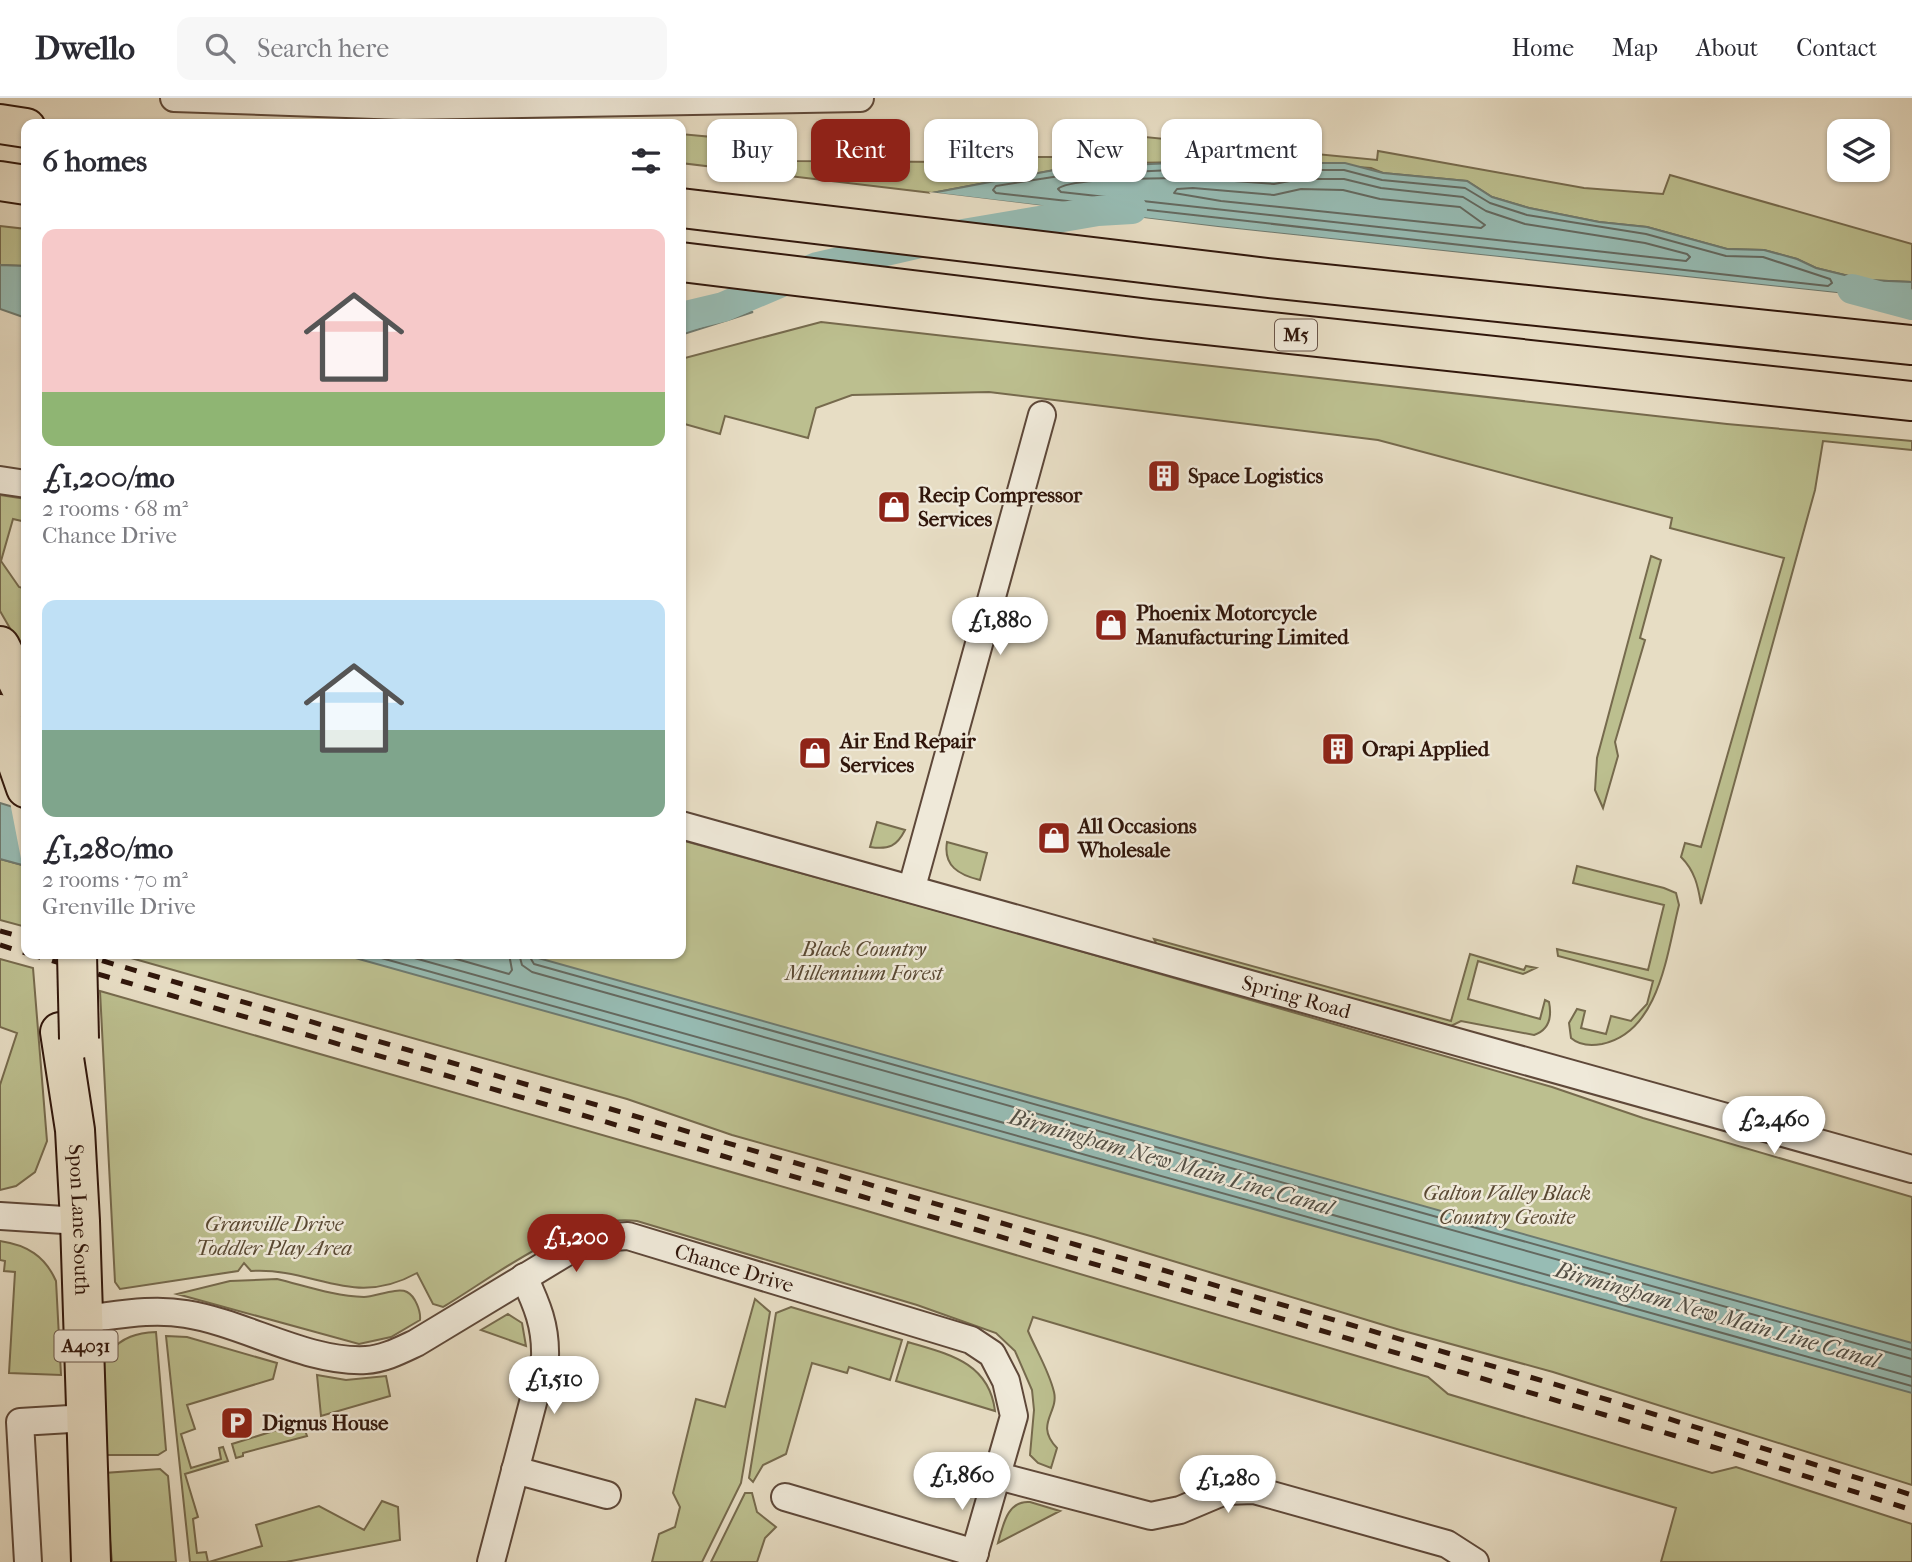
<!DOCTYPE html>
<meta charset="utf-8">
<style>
:root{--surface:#fff;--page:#f7f7f7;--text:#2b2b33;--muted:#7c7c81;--line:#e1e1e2;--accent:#8f2418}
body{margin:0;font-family:"IM FELL French Canon",serif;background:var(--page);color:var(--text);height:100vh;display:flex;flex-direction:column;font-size:26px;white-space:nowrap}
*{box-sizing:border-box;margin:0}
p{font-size:23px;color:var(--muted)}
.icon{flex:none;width:38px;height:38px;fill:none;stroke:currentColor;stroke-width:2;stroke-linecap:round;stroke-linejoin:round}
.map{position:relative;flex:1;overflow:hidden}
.panel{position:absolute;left:21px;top:21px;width:665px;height:840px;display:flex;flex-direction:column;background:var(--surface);border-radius:14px;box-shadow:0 2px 5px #0004}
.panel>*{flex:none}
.top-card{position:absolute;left:707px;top:21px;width:665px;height:63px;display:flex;gap:14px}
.tools{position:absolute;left:1827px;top:21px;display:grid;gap:14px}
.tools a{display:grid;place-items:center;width:63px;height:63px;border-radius:14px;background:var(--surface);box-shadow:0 2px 5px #0004;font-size:35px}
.price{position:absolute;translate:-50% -60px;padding:0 16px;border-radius:24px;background:#fff;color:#222;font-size:23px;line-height:46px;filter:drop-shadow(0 2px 4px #0008)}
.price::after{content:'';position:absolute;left:50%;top:42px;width:21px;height:16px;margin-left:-10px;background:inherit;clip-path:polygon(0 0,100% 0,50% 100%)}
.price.current{background:var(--accent);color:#fff}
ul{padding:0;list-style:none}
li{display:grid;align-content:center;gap:14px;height:371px;padding:0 21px}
li span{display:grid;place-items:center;height:217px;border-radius:14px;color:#555}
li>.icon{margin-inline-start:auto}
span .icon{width:126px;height:126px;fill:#fffc;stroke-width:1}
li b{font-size:30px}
h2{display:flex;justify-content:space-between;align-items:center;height:84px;padding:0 21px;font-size:30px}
.chip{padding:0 24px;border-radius:14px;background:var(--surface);box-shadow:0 2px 5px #0004;font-size:24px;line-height:63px}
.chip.current{background:var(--accent);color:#fff}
header{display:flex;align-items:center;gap:42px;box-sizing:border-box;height:98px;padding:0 35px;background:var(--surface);border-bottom:2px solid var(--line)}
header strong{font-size:33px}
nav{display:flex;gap:38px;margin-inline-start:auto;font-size:24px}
.search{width:490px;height:63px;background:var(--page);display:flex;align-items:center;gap:18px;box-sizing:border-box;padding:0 24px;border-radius:14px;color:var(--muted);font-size:26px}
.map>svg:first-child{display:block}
.green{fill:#bcbf8f;stroke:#766a4d;stroke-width:2}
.water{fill:#97bcb4;stroke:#6e7a70;stroke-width:2}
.pier{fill:#e7ddc4}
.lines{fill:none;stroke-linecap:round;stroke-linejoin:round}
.shore{stroke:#646960;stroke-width:2}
.canal{stroke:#97bcb4;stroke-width:30}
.street-casing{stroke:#5e4839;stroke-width:30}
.primary-casing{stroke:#30160b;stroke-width:42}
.highway-casing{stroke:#30160b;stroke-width:42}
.street{stroke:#efe9d9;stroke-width:26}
.primary{stroke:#e7ddc4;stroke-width:38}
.highway{stroke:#e7ddc4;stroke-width:38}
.rail{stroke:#30160b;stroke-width:5;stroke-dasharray:12 12;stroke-linecap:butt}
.primary-bridge-casing{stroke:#30160b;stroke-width:42;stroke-linecap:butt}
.primary-bridge{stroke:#e7ddc4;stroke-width:38}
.labels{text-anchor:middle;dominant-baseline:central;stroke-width:5;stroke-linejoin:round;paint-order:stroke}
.shield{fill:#efe9d9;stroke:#695549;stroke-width:2}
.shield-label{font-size:19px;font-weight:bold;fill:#30160b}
.poi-label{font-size:21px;font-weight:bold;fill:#30160b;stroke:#efe9d9;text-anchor:start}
.park-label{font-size:21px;font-style:italic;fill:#5a4933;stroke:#efe9d9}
.street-label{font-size:21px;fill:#30160b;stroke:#efe9d9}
.water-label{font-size:23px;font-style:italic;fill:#545046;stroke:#efe9d9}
</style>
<header>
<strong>Dwello</strong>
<div class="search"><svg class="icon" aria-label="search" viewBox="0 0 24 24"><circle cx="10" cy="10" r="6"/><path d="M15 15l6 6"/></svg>Search here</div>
<nav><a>Home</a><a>Map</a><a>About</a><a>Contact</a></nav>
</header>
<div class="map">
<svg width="1912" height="1464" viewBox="0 0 1912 1464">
<rect width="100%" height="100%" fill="#e7ddc4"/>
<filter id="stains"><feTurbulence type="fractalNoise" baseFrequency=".00286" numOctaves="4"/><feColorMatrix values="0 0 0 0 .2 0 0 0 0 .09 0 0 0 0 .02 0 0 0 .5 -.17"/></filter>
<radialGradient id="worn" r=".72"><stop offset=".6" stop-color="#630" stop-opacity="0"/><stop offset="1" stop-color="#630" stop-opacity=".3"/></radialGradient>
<path class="green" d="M950,30H1019V59H1083L1084,33L1377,62L1378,53L1584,90L1663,96L1670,77L1912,146V184L1865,182L1816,170L1797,161L1764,152L1727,151L1647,129L1599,124L1529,110L1492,99L1467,83L1383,75L1371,70L1298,65L1275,70L1194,64L1127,65L1065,70L932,95L681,65V36L712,39V56L794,63L949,64Z
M0,128L26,131V168L0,167Z
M821,224L1727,326L1912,343V352L1823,343L1815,392L1701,806C1698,788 1695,773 1681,759L1685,745L1701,749L1784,460L1670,430L1672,420L1378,342L989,294L852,297L816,310L808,340L725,318L720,336L681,325V261Z
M0,397L26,401V424L13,421L1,463L19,489L26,491V558L0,513Z
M1651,458L1661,462L1640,540L1645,542L1615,644L1618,658L1603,710L1595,692L1597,660Z
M877,724L905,732C897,748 889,752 870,749Z
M681,742L1025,837L1552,989L1643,1020L1912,1099V1387L1553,1274L1400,1232L1094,1139L732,1037L627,1001L117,856H681Z
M947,744L987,755L980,782C959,777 943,768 947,744Z
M0,761L22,767L26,788V829L0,822Z
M1577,768L1664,790L1676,795L1679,807C1667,854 1660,934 1602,946C1591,948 1579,947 1571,940L1569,925L1577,911L1585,913L1581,930L1606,936L1611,918L1631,923L1647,906L1653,883L1558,858L1557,851L1648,872L1664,807L1573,785Z
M1154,841L1451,923L1470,856L1524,872L1526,868L1536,870L1523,876L1478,863L1468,901L1540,921L1545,902L1549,904C1552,919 1549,932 1534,937L1461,923L1451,928L1157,847Z
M0,861L33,870L47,1043L35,1074L16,1088L0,1092V987L17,935L0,929Z
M100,893L857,1110L1428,1279L1448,1296L1712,1375L1736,1369L1912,1426V1464H1661L1676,1410L1033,1219L1028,1233C1036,1252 1049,1273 1054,1294C1059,1315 1034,1326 1057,1350L1051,1370L1038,1365L1030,1357L1034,1312L1032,1292L1015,1253L996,1235L917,1207L637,1123C575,1114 495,1178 443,1209L433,1206L417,1175C352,1211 315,1169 251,1173L244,1165L238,1173L120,1191L115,1184Z
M0,1143C27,1147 45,1158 56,1183L61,1277L9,1275L15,1174L4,1173L5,1163L0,1162Z
M277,1181C306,1188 334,1198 364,1199C375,1199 397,1189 407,1194C415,1198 421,1213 420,1222L391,1239L359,1246L177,1196L230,1183Z
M755,1201L770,1214L741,1385L702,1464H652L659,1436L675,1429L680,1409L673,1395L696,1301L725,1309Z
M791,1209L902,1242L890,1282L849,1269L847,1275L812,1265L786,1356L763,1367L753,1384L749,1380L776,1215Z
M508,1216L522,1225L526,1248L481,1232Z
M156,1234L166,1352L158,1357H104L103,1250L110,1254C122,1239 137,1235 156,1234Z
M166,1238L187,1239L277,1265L273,1281L187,1307L195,1331L181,1336L191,1370L221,1361L219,1350L223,1349L228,1363L185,1376L198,1419L193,1421L197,1455L206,1454L208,1464H190Z
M908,1244C948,1256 989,1264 995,1313L896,1283Z
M317,1277L346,1282L386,1278L390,1298L321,1318Z
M302,1324L307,1338L243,1355V1358L236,1360L232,1346Z
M160,1371L168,1378L176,1464H112L104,1375Z
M745,1395H752L757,1414L776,1429L765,1440L757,1464H711Z
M382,1403L398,1409L400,1442L286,1464H209L262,1448L256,1427L319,1408L364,1432Z
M1030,1404L1060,1413L998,1445C1003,1428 1007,1402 1030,1404Z"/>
<path class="water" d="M1194,64L1275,70L1298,65H1345L1383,75L1467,83L1492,99L1529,110L1599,124L1647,129L1727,151L1764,152L1797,161L1816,170L1865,182L1912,184V203L1218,129L932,95L1065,70Z
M0,167L26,168V220L0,211Z
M681,204L753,214L681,237Z
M0,705L26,713V768L0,761Z
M341,856H524L1912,1245V1295Z"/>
<path class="pier" d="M929,94L1218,129L1912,203V206L1218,132L932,98Z
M10,704L26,709V772L23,771Z"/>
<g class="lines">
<path class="shore" d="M1194,71L1274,77L1299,72H1344L1382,82L1465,90L1490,105L1527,117L1646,136L1726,158L1763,159L1830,181L1832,185L1828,188L996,95L993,92L996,88L1066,77Z
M1193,80L1274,86L1300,81H1344L1381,90L1463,99L1486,113L1525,126L1645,145L1687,156L1690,159L1686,163L1061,94L1058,91C1067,80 1172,80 1193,80Z
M1193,90L1274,97L1301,91L1343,92L1380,101L1460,109L1485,127L1481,130L1221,103L1174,95L1177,91Z
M367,856L1912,1288
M400,856L1912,1279
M439,856L509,876L512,872L509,856
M519,856L522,867L532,874L1912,1261
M528,856L534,866L1912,1252"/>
<path class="canal" d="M963,136L1098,113L1132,111
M1852,191L1912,207
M681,219L723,209L817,169L921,145"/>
<defs>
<g id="street">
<path d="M174,0L403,8L860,0"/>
<path d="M0,382L26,386"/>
<path id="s1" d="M681,727L1912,1071"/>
<path d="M912,789L1042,317"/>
<path d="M0,1118L80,1123"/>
<path id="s2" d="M85,1221C119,1217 152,1210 186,1216C244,1225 307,1265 366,1262C384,1261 401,1252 416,1245L570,1152L597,1140L628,1138L971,1242L992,1256L1006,1283L1014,1318L972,1464"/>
<path d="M515,1372L607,1397"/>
<path d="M998,1378L1151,1418L1180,1412L1225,1393L1254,1392L1447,1446L1475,1464"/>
<path d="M785,1399L975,1455"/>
<path d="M28,1464L20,1324L87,1320"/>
<path d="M491,1464L545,1259C546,1228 537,1207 524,1179"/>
</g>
<g id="primary">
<path d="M0,548L26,600"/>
<path d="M0,616L26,690"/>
<path id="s3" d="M60,934L75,1032L80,1123L91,1464"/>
</g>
<path id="highway" d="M0,26L26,30
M0,83L26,87
M681,110L1268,180L1912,247
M681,164L1150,221L1912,303"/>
</defs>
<use href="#street" class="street-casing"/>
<use href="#primary" class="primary-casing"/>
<use href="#highway" class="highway-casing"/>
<use href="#street" class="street"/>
<use href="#primary" class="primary"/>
<use href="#highway" class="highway"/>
<path class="rail" d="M0,833L26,840
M0,847L26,855
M29,856L1252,1212L1723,1352L1912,1412
M79,856L1612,1303L1912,1397"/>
<defs>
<path id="primary-bridge" d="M77,856L79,941"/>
</defs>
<use href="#primary-bridge" class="primary-bridge-casing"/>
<use href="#primary-bridge" class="primary-bridge"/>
</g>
<defs>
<symbol id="building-square" viewBox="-11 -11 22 22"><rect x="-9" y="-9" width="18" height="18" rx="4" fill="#8f2418" stroke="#efe9d9"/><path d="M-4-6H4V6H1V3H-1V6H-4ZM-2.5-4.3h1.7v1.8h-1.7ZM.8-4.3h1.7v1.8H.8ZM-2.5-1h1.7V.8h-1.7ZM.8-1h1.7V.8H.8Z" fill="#fff"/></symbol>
<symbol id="shop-square" viewBox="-11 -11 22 22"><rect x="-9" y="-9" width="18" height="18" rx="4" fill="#8f2418" stroke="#efe9d9"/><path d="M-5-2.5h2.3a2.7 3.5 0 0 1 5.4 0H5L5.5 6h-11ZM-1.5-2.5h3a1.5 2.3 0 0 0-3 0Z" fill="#fff"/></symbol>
<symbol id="parking-square" viewBox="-11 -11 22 22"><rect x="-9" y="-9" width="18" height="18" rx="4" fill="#8f2418" stroke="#efe9d9"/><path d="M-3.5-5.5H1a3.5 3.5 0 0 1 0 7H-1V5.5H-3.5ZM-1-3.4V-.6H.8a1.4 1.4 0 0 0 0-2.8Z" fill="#fff"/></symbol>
</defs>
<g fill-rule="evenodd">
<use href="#building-square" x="1145" y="359" width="38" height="38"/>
<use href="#shop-square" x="875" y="390" width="38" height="38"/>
<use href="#shop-square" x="1092" y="508" width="38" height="38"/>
<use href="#building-square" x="1319" y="632" width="38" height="38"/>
<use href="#shop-square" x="796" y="636" width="38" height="38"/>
<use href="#shop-square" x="1035" y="721" width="38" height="38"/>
<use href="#parking-square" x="218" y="1306" width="38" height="38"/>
</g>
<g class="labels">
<g class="shield">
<rect x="1275" y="221.5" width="42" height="31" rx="5"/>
<rect x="54.5" y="1232.5" width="63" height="31" rx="5"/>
</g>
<g class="shield-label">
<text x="1296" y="237">M5</text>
<text x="86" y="1248">A4031</text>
</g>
<g class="poi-label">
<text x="1188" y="378">Space Logistics</text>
<text x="918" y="397">Recip Compressor<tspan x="918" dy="24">Services</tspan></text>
<text x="1136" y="515">Phoenix Motorcycle<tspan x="1136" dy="24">Manufacturing Limited</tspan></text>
<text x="840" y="643">Air End Repair<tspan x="840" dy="24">Services</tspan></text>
<text x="1362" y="651">Orapi Applied</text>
<text x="1078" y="728">All Occasions<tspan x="1078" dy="24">Wholesale</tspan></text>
<text x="262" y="1325">Dignus House</text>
</g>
<g class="park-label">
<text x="864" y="851">Black Country<tspan x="864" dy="24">Millennium Forest</tspan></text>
<text x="1507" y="1095">Galton Valley Black<tspan x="1507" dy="24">Country Geosite</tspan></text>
<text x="274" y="1126">Granville Drive<tspan x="274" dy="24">Toddler Play Area</tspan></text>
</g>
<g class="street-label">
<text stroke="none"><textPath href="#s1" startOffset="639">Spring Road</textPath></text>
<text stroke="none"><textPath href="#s3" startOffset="189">Spon Lane South</textPath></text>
<text stroke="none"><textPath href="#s2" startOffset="693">Chance Drive</textPath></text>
</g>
<g class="water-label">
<text transform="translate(1171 1064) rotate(16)">Birmingham New Main Line Canal</text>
<text transform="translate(1717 1217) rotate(16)">Birmingham New Main Line Canal</text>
</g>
</g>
<rect width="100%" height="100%" filter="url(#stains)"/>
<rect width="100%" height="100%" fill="url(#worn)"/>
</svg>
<div class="tools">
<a><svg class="icon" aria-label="layers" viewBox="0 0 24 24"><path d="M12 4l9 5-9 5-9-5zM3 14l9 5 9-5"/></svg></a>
</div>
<b class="price" style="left:1000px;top:559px">£1,880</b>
<b class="price" style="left:1774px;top:1058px">£2,460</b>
<b class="price current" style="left:576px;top:1176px">£1,200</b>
<b class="price" style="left:554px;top:1318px">£1,510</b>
<b class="price" style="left:962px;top:1414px">£1,860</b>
<b class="price" style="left:1228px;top:1417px">£1,280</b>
<div class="top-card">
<a class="chip">Buy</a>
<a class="chip current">Rent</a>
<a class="chip">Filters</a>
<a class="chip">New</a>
<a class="chip">Apartment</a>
</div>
<section class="panel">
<h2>6 homes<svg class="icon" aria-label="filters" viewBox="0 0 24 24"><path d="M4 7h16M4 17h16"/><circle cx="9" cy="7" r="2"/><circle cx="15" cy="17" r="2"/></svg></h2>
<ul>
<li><span style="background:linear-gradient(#f6c9c9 75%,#8fb573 0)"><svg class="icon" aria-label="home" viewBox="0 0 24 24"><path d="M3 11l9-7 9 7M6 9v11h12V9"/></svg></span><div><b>£1,200/mo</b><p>2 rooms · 68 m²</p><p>Chance Drive</p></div></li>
<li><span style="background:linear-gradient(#bfe0f5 60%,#7fa58c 0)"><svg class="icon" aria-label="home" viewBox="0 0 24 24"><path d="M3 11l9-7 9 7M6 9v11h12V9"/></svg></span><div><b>£1,280/mo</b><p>2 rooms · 70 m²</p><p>Grenville Drive</p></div></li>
</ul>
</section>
</div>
